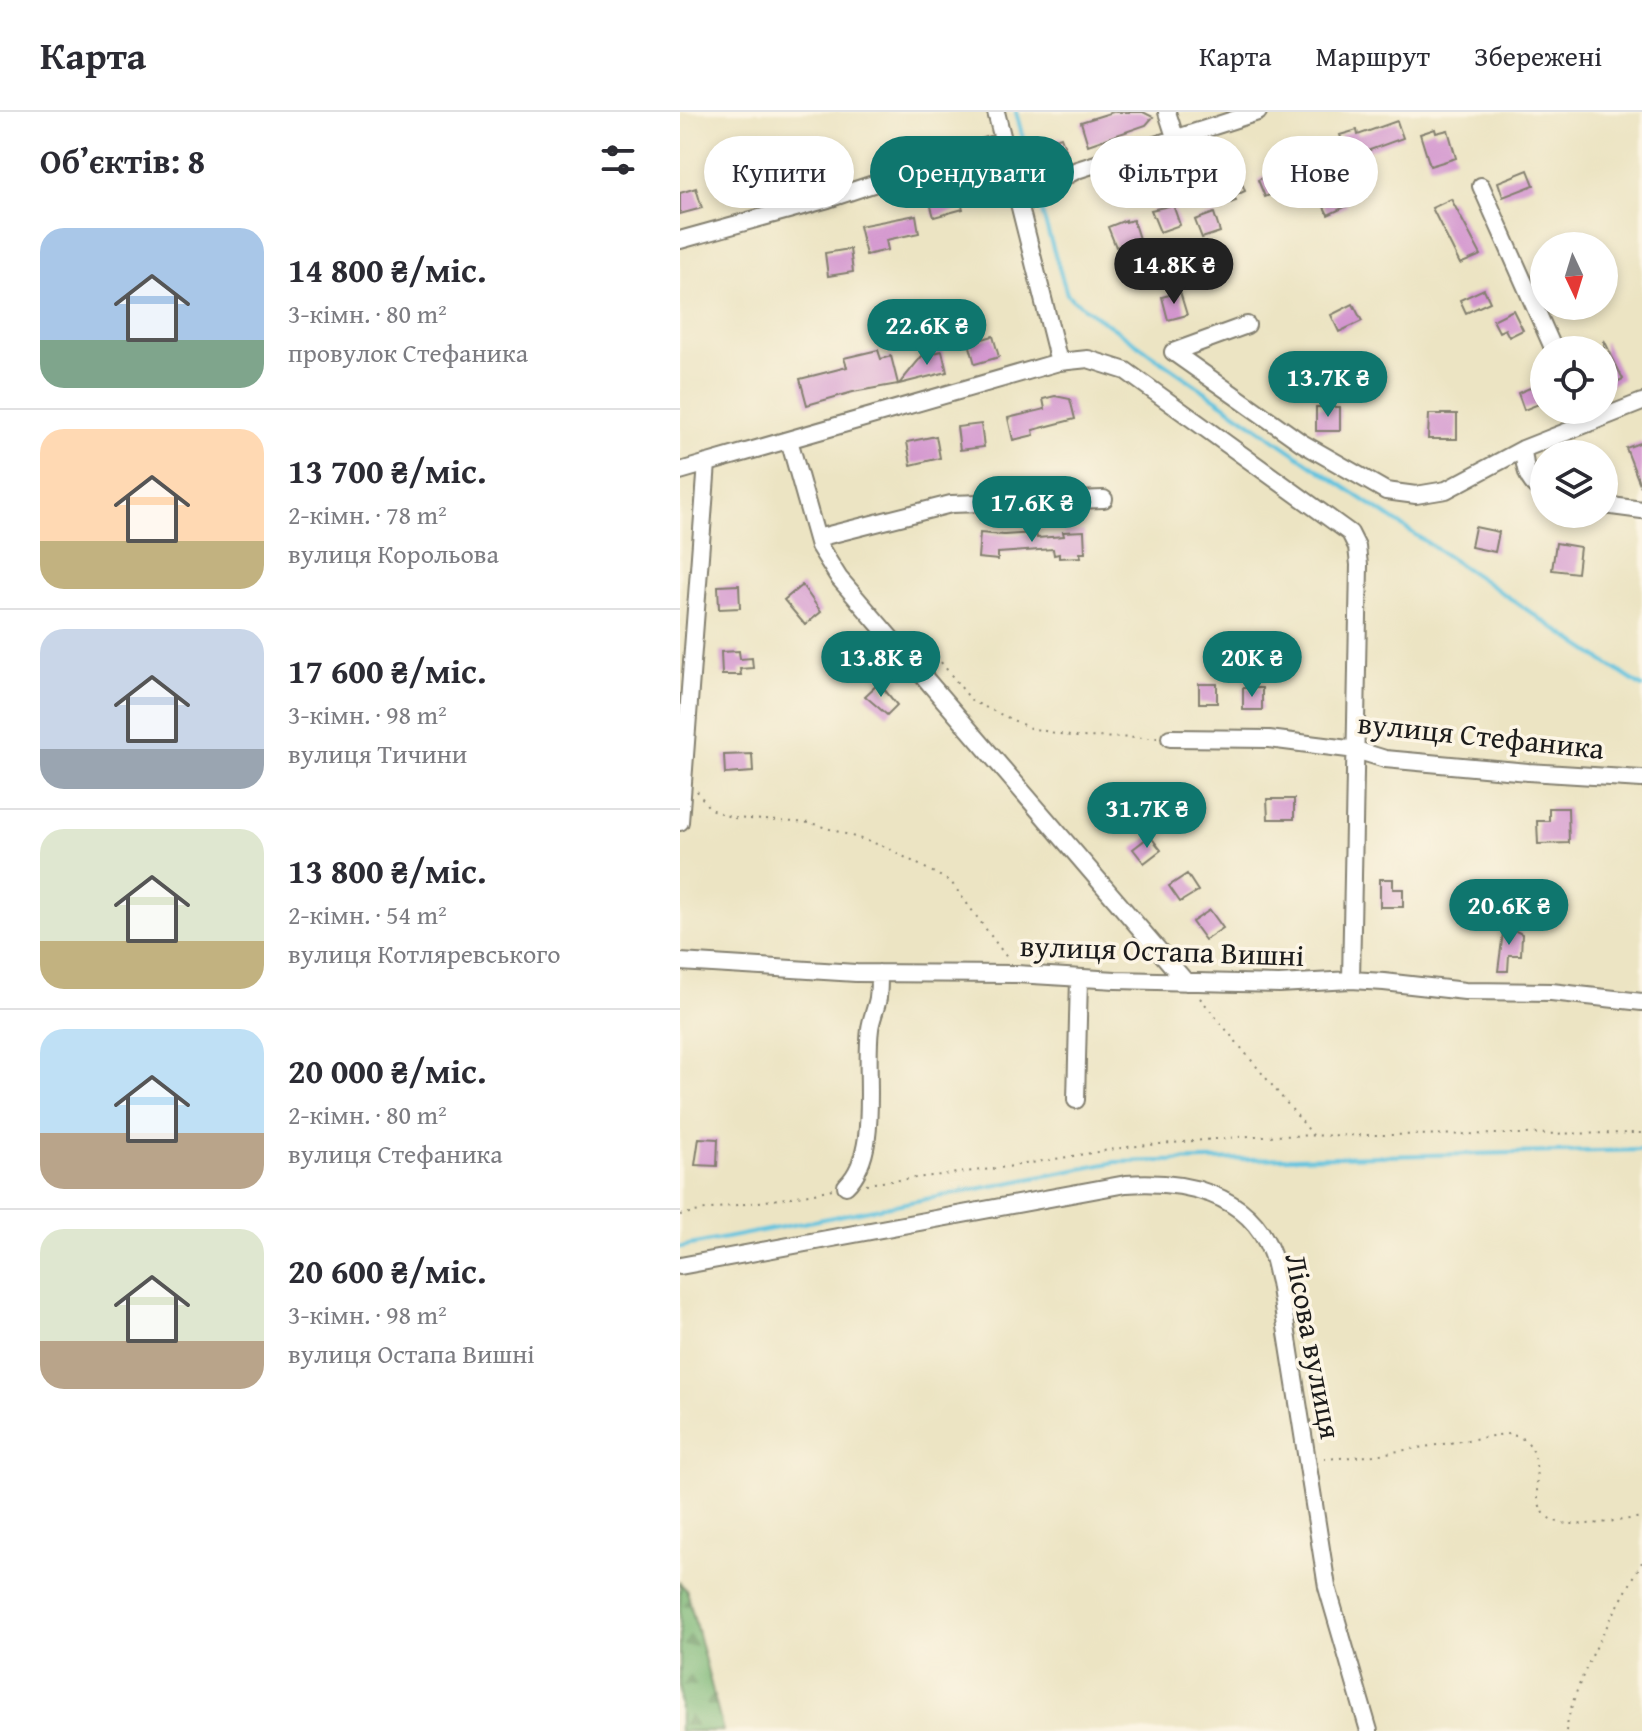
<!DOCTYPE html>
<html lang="uk">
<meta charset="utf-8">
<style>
:root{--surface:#fff;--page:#f7f7f7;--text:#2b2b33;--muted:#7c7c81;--line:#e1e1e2;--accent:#0f766e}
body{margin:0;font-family:"Gentium Book Plus",serif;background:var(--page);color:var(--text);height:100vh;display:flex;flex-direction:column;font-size:30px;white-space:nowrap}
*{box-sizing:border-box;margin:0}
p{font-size:26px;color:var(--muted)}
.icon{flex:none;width:44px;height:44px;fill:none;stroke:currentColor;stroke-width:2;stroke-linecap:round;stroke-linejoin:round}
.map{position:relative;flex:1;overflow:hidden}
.details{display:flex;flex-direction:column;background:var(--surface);width:680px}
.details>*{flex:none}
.top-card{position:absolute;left:24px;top:24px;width:760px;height:72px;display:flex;gap:16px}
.needle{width:52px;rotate:176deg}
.buttons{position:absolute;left:850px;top:120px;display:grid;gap:16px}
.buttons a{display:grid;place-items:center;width:88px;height:88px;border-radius:50%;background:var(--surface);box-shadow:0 4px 12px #0003;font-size:40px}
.price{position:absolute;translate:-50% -68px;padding:0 18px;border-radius:28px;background:var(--accent);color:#fff;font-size:26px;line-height:52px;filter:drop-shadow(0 2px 4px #0008)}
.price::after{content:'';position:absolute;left:50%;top:48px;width:24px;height:18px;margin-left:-12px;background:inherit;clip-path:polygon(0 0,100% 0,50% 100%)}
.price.selected{background:#222;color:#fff}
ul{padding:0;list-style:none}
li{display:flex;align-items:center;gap:24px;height:200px;padding:0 40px}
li+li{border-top:2px solid var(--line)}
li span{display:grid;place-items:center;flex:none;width:224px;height:160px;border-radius:24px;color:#555}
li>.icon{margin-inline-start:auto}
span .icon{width:96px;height:96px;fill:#fffc;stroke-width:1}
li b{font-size:34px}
h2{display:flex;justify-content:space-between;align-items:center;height:96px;padding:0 40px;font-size:34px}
.tag{padding:0 28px;border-radius:36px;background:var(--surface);box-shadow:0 4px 12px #0003;font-size:28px;line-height:72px}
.tag.selected{background:var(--accent);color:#fff}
header{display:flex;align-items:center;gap:48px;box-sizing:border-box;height:112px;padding:0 40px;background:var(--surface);border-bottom:2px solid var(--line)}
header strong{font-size:38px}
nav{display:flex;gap:44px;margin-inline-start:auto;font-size:28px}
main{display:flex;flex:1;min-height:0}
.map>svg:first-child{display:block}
.forest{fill:url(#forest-firs);stroke:#4c6a4a;stroke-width:2}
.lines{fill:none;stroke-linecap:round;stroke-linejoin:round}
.stream{stroke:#61c3df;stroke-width:4}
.building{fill:#d395cf}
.minor-casing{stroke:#848070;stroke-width:20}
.path{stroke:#848070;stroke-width:2;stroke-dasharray:2 6;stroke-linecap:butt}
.minor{stroke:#fff;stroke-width:16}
.labels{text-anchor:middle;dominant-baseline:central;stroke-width:7;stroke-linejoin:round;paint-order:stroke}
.street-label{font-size:30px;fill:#1c1c1c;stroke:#fcf5e5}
</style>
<header>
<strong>Карта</strong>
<nav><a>Карта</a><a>Маршрут</a><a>Збережені</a></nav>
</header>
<main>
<section class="details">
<h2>Об’єктів: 8<svg class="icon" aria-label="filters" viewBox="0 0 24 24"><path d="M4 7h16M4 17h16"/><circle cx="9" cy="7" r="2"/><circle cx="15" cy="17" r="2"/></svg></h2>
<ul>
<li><span style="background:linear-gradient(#a9c7e8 70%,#7fa58c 0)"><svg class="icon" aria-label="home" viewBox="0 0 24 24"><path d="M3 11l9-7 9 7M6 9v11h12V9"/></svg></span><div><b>14 800 ₴/міс.</b><p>3-кімн. · 80 m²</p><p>провулок Стефаника</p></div></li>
<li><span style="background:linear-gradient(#ffd9b3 70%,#c2b280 0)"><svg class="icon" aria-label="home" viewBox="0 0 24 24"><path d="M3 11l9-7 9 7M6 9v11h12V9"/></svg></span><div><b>13 700 ₴/міс.</b><p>2-кімн. · 78 m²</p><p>вулиця Корольова</p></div></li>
<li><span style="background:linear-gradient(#c9d6e8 75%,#9aa5b1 0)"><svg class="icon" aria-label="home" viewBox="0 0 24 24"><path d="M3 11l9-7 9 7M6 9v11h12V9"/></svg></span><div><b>17 600 ₴/міс.</b><p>3-кімн. · 98 m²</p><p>вулиця Тичини</p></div></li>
<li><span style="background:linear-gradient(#dfe7d0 70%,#c2b280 0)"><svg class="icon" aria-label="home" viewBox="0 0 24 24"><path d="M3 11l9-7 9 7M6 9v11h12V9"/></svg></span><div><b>13 800 ₴/міс.</b><p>2-кімн. · 54 m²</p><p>вулиця Котляревського</p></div></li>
<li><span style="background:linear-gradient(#bfe0f5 65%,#b9a48a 0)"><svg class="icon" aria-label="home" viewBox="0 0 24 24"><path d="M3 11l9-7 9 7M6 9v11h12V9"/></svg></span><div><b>20 000 ₴/міс.</b><p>2-кімн. · 80 m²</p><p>вулиця Стефаника</p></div></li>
<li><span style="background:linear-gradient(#dfe7d0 70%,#b9a48a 0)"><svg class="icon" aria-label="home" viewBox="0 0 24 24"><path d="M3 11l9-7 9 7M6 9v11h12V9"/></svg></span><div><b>20 600 ₴/міс.</b><p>3-кімн. · 98 m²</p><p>вулиця Остапа Вишні</p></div></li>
</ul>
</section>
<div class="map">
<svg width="962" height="1619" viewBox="0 0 962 1619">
<defs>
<pattern id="forest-firs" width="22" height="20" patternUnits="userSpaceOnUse" patternTransform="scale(2)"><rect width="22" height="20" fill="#7db877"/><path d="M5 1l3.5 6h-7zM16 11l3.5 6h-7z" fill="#669561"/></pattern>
</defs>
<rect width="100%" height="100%" fill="#fcf5e5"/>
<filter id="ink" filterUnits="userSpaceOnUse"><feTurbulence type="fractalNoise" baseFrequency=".0125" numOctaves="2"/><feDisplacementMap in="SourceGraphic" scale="16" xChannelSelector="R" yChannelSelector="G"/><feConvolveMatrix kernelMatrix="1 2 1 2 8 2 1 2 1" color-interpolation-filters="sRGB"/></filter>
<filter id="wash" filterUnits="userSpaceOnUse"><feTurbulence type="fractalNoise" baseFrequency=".006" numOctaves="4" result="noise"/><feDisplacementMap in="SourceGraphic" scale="32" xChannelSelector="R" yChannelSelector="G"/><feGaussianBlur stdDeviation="1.8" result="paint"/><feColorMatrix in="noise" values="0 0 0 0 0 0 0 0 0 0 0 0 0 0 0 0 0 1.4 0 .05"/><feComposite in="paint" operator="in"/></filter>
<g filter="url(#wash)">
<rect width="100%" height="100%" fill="#ece4c3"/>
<path class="forest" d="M0,1471L7,1479L43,1619H0Z"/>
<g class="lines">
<path class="stream" d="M336,0L355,71
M361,97L387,182L393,188L627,350L962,575
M0,1135L436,1050L962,1038"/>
</g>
<g id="blocks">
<path class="building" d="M433,0H463L473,5L466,13L408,33L401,10Z
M717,9L723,26L668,46L660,23L677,18L678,23Z
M755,17L756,21L768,18L776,46L750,54L740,22Z
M381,25L388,43L369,49L363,31Z
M132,44L138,62L74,79L69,60Z
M606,55L614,73L585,85L578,68Z
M544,58L547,64L557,59L565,79L554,84L556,89L539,95L528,65Z
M848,58L854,73L823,85L818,70Z
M16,76L22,96L0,102V81Z
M659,77L667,94L648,103L640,87Z
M278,79L283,97L254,105L249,87Z
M771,87L801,143L780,152L752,96Z
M493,93L500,113L480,120L471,98Z
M534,101L540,120L522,126L515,108Z
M236,103L239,121L206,128L208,138L186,143L179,114Z
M446,108V110L453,108L459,127L436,135L428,115Z
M170,137L173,160L148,164L145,141Z
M804,177L810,190L786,201L780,188Z
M500,180L507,203L488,208L482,185Z
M673,192L682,209L659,220L651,203Z
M833,198L843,218L829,225L825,217L819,220L813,208Z
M313,224L319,245L295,252L289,231Z
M924,228L943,267L924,276Z
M198,238L201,247L211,244L218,272L173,280L127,293L120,267L167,255L164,246Z
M262,239L267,260L219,272L242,244Z
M857,273L864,290L844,298L838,281Z
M375,284L390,287L395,307L353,318L354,323L333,328L328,306L365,297L363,287Z
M636,295H660V319H636Z
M749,302H777V327H748Z
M301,312L304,335L280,338L277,315Z
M256,324L260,346L231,353L227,330Z
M962,330V375H961L946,336Z
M795,415L819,420L815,440L791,435Z
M404,419L405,441H400L401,445L379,446V442L374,443L373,437L318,441V448L298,446L300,421L324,423L356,421L357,426L384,424L383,420Z
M876,431L900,435L897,461L872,458Z
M59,473L60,496L39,497L38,474Z
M122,473L141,500L125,513L104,488Z
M59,539L60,547L72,546L73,556L60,557L61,563H42L41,540Z
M199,571L217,593L207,603L185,584Z
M519,572H537V591H519Z
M563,576H582V598H563Z
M72,642L73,660L45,662L44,643Z
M587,687H614V707H588Z
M869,696H888L889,731L858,732L857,709H869Z
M470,724L481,738L464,751L453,737Z
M507,762L518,779L500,790L489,774Z
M700,767H713V777H723V795H700Z
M530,798L543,816L525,828L512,810Z
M824,813L842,822L841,843H829L828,859H818Z
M19,1026L38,1027L37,1054L15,1053Z"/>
</g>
</g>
<g filter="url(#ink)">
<use href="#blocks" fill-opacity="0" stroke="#848070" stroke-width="2"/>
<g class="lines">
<defs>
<path id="minor" d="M316,0L379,250
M487,0L495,25
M801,74L874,238
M337,81L366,74L397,58L578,0
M0,128L148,87L323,29
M567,213L493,240L622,331L706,379L736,383L766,378L843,337L962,290
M109,328L139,434L159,466L506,870
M843,337C845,357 846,369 864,381
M0,359L379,250L408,247L446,259L670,421L677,435L679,453L671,868
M924,393L962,398
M137,426L271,392L424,387
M490,626L589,627L676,638L705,647L848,660L962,667
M0,710L27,351
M0,850L176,861L336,862L436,868L599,872L671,868L704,870L785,879L871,880L962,890
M396,988L399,866
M166,1074C201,1041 184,962 190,917C191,907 196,897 198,886C199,878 199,869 199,861
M0,1154L446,1072C502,1068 568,1080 591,1140C595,1149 596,1160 599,1170L647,1475L689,1619"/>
</defs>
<use href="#minor" class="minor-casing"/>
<path class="path" d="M230,525L260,549L292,589L350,616L395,625L477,626
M17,679L30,697L53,706L131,711L206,735L271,770L328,847
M520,886L633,1023
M186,1072L327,1055L447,1035L569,1024L962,1021
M0,1103C50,1092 102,1089 152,1077
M644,1347L688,1344L825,1322C878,1326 841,1386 869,1406C887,1419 941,1408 962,1405
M886,1619C893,1568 937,1497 962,1450"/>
<use href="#minor" class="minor"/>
</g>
</g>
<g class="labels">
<g class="street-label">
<text transform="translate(801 623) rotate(6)">вулиця Стефаника</text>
<text transform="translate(482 838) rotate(2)">вулиця Остапа Вишні</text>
<text transform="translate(634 1234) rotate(79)">Лісова вулиця</text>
</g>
</g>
</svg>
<div class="buttons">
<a><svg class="needle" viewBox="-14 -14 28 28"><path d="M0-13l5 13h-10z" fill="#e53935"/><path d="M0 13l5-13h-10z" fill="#7c7c81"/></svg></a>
<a><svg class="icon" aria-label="locate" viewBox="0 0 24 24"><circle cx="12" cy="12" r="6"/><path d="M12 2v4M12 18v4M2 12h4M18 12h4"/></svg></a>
<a><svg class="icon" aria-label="layers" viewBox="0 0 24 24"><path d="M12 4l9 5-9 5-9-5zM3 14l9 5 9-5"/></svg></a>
</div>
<b class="price selected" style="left:494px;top:194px">14.8K ₴</b>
<b class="price" style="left:247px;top:255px">22.6K ₴</b>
<b class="price" style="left:648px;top:307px">13.7K ₴</b>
<b class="price" style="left:352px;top:432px">17.6K ₴</b>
<b class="price" style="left:201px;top:587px">13.8K ₴</b>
<b class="price" style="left:572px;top:587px">20K ₴</b>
<b class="price" style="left:467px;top:738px">31.7K ₴</b>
<b class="price" style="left:829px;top:835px">20.6K ₴</b>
<div class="top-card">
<a class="tag">Купити</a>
<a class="tag selected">Орендувати</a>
<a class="tag">Фільтри</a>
<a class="tag">Нове</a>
</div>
</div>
</main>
